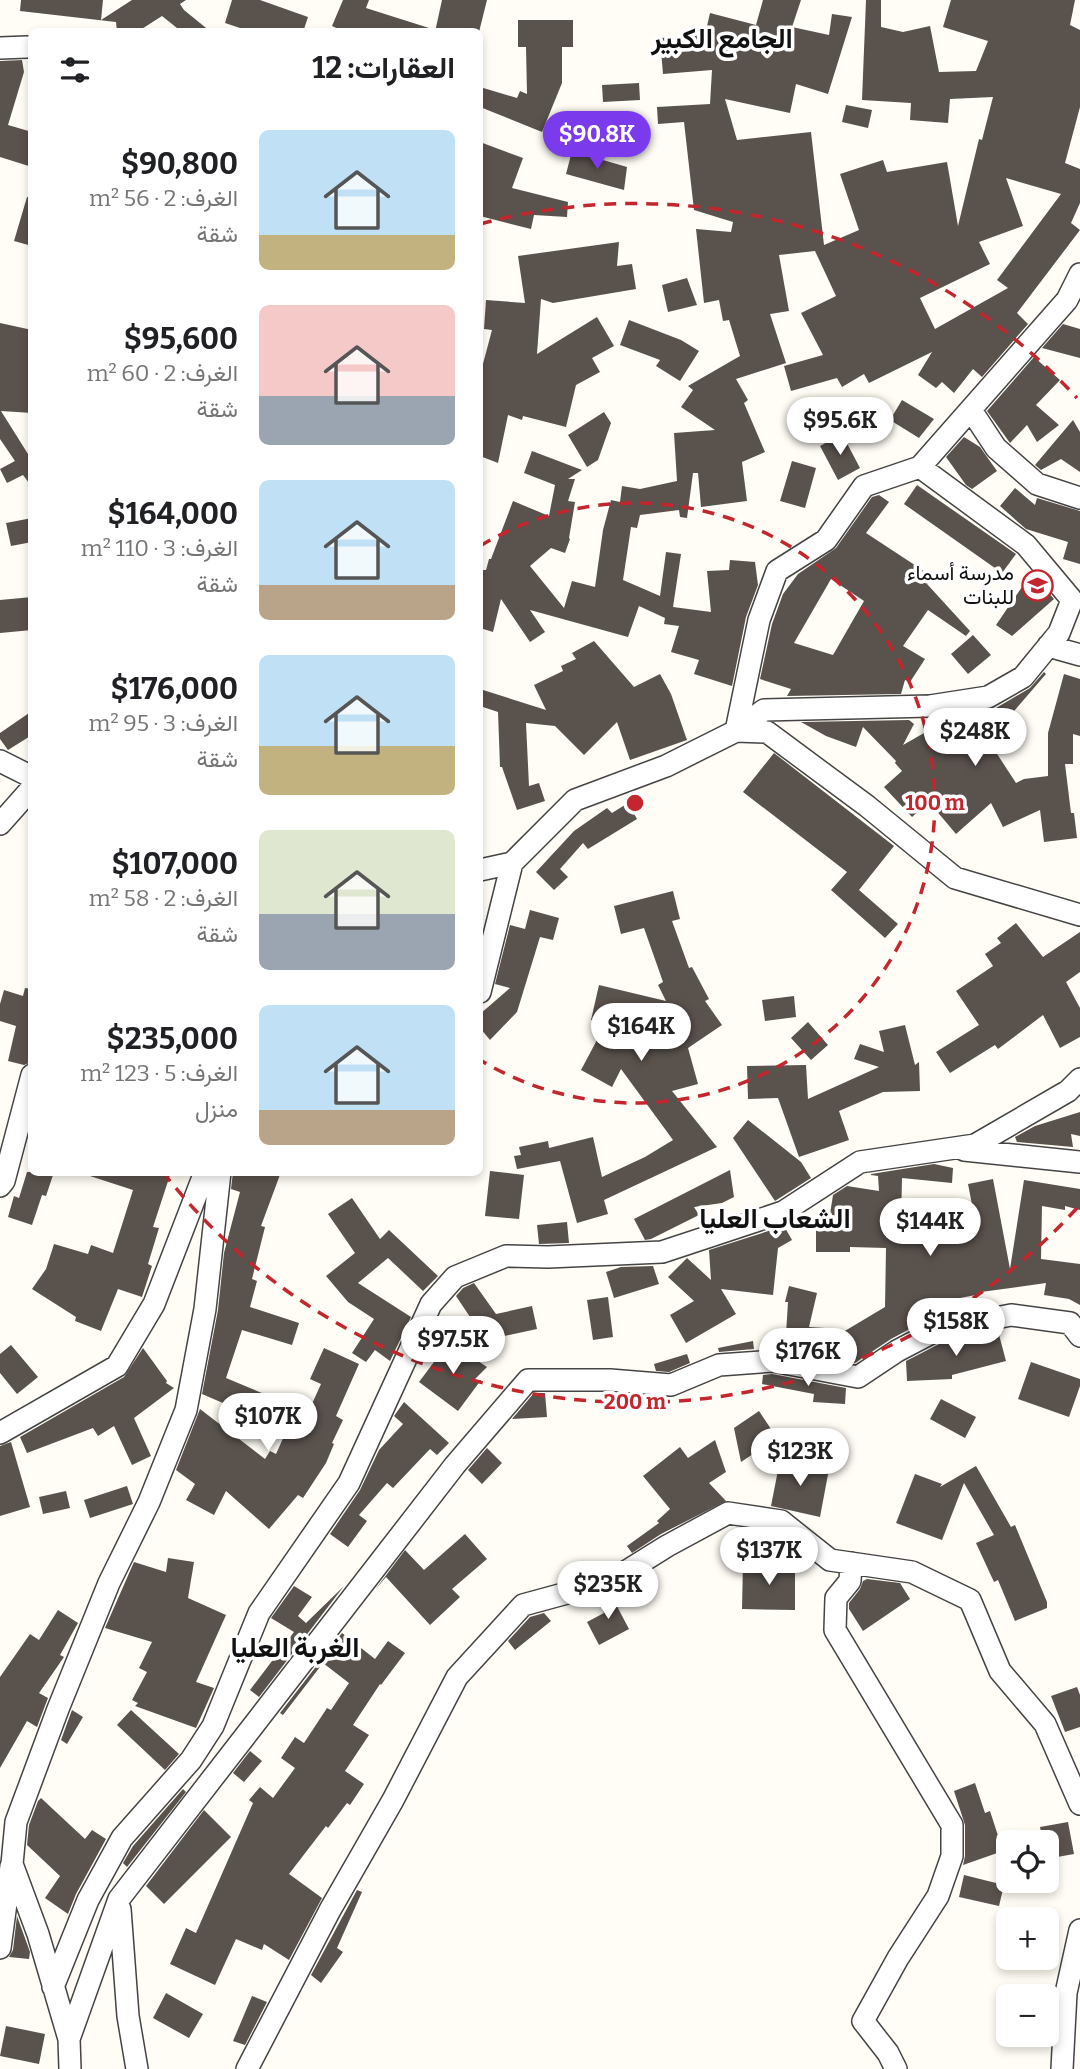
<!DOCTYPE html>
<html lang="ar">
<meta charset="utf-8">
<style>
:root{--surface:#fff;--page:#f2f2f2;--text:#202124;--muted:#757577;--accent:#7c3aed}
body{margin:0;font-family:Bitter,Vazirmatn,serif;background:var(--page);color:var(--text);direction:rtl;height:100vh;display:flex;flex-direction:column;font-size:26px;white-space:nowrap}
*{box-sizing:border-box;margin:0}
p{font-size:23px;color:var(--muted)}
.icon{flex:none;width:38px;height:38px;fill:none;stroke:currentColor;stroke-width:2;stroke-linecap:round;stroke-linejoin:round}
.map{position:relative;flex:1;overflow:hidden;direction:ltr}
.drawer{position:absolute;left:28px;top:28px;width:455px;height:1148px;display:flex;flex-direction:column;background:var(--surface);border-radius:10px;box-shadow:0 4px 10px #0003;direction:rtl}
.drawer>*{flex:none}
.controls{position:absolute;left:996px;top:1830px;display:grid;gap:14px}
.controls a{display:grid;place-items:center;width:63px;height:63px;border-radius:10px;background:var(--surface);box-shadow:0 4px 10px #0003;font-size:35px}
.price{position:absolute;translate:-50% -60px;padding:0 16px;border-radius:24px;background:#fff;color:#222;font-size:23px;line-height:46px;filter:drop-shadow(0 2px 4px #0008)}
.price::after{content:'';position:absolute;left:50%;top:42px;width:21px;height:16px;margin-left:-10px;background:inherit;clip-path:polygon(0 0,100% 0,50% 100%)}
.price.current{background:var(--accent);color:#fff}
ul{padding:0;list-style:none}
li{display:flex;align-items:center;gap:21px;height:175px;padding:0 28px}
li span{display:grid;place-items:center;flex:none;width:196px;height:140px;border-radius:10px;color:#555}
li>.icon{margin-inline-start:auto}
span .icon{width:84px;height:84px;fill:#fffc;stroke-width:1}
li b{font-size:30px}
h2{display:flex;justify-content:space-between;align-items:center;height:84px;padding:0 28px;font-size:30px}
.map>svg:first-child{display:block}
.building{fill:#5a524d;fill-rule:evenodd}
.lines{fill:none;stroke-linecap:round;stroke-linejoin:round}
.minor-casing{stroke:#444;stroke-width:24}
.minor{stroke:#fff;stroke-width:21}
.ring{fill:none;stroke:#c4262e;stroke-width:3.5;stroke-dasharray:12 9}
.labels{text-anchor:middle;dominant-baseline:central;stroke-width:7;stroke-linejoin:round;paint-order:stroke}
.poi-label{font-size:21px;fill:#111;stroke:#fff;text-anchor:end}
.district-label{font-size:28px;font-weight:bold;fill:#111;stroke:#fff}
.centre{fill:#c4262e;stroke:#fff;stroke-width:3.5}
.ring-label{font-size:21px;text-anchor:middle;font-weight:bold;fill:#c4262e;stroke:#fff;stroke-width:7;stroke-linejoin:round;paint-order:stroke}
</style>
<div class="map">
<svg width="1080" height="2069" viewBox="0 0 1080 2069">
<rect width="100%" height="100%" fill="#fffdf5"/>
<path class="building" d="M21,0H103L101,20L132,0H186L180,4L184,10L211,32H182L162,16L137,32H117L116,22L20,11Z
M232,0H260L308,17L303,32H252L225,23Z
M343,0H369L366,8L429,28L428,32H345L332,26Z
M442,0H487L479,32H435Z
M763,0H801L792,27L829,35L832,14L852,17L828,94L796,84L790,113L725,99L737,140L811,132L824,245L859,230L840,174L883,160L887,172L947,162L958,226L979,139L982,140L993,97L950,99L948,123L910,120L911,103L862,100L866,0H881V27L903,32L930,26L939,72L976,71L988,41L943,27L951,0H1075L1070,25L1080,30V107L1065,163L1080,169V203L1071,223L1080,230L1017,313L1028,324L982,377L973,369L954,393L942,382L936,388L918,375L932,352L869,383L864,374L842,387L837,378L791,391L784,366L823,355L801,313L836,296L815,251L779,255L789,311L770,314L786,363L736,379L748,400L744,403L765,452L742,462L747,501L701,507L698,473H693L687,518L680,517L679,510L640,515L637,528L631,527L623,580L660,596L666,552L681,554L673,607L711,612L707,571L729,570L730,560L755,562L758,585L746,617L732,686L694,674L699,660L671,652L679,626L664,624L665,618L639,606L628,637L530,610L545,632L530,642L501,599L493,632L480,628V570H486L489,559H491L513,501L549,516L555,485L524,473L532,451L582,470L568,479H575L568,501L575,502L569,538L570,539L565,553L551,548L530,566L564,608L572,581L595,587L603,530L611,500L620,502L622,486L640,489L677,481L674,433L715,430L681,407L693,390L688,386L740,356L729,320L723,321L719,300L704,303L696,229L731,232L733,222L694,210L684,122L658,124L657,107L710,104L712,70L663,74L660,38L705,35L710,13L756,25ZM1006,178L1061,194L997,280L1008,288L935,329L920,298L990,264L979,242L1023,226Z
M518,20H573V47H562V83L542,132L480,107V87L517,98L520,91L527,94L526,47H518Z
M22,60L24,72L8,125L32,132V167L0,157V61Z
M639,83L640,100L603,102L602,85Z
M846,105L872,110L868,128L842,122Z
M480,142L523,158L512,188L568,202L567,217L534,215L531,229L480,216Z
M572,151L627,167L624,190L566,174Z
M27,197H32V246L14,241Z
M619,242L617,266L632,264L636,289L553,303L541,299L537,354L597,317L614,346L592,358L600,372L576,385L566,427L523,416L522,420L508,415L498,463L480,456V375L492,330L484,329L486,300L525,303L518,256Z
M687,278L697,305L668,312L662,285Z
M629,320L681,340L699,351L680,381L656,366L660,360L620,345Z
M0,323L32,330V413L1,411L28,454L32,452V487L23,475L7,483L0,469L15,461L0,439Z
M1063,324L1080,329V358L1042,348Z
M1034,357L1060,380L1036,405L1059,425L1037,442L1027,425L1010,443L987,411Z
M902,400L934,419L919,438L890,420Z
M604,412L611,423L598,460L587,467L568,435Z
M1073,420L1080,432V472L1061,459L1041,470L1035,465Z
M842,434L860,468L838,480L820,446Z
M964,437L980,447L997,471L972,489L966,485L946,457Z
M792,461L816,468L805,508L780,501Z
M917,485L1016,554L1002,573L904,504Z
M1015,488L1035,505L1037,498L1080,511V564L1063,559L1068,542L1026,529L1000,506Z
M879,495L889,502L866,533L933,577L927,584L970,631L966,636L928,610L903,646L925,659L910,682L905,680L901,694L787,696L791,689L760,679L772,624L783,594L798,574L836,548L872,497ZM831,579L864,601L833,655L794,643Z
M32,518V542L11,546L6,523Z
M1028,578L1049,593L1054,599L1012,636L996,625Z
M32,597V630L0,633V600Z
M973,635L991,655L968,674L951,654Z
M594,641L634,687L660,674L671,694L687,740L630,760L617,722L584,755L555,726L526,723L529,786L539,783L545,801L517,810L502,767H500L498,712L480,706V689L546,710L534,685L563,671L561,666L576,659L572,653Z
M1044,672L1046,674L1008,718L996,708L1030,688Z
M1064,674L1080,679V736L1073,734V764H1065L1071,813H1074L1077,838L1044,842L1040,810L1003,827L991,803L956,834L929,802L912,817L884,787L902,771L895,763L896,761L863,727L856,747L826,736L801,722L909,720L914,724L903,745L954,716L974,712L988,736L986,737L1016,783L1024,779L1048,776V733Z
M32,711V735L8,750L0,739V733Z
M774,753L894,846L859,890L898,924L885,938L831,890L847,872L743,792Z
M628,803L637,819L588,849L583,843L560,869L568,877L554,890L536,872L574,831L607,808L612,813Z
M673,891L680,919L672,921L689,968L692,967L709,999L705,1001L722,1025L688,1048L698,1084L672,1091L717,1147L604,1200L608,1214L577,1223L560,1161L517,1169L514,1156L521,1155L519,1147L548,1141L549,1148L593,1137L602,1177L645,1157L673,1140L621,1069L612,1087L581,1070L606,1023L591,1020L599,985L666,1001L658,985L663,982L644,928L621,934L614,906Z
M530,910L559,918L553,940L540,937L517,1012L490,1040L480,1028V1014L510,988L495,984L510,925L525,929Z
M1016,923L1043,957L1080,932V972L1066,982L1080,1008V1037L1060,1048L1043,1015L998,1049L995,1045L950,1073L936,1052L979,1025L956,991L993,966L985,954L1001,943L997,938Z
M25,988L32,989V1062L24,1065L8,1061L16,1026L0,1021V1004L4,990L23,996Z
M794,996L796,1017L765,1021L762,1000Z
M808,1022L828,1045L811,1060L791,1038Z
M905,1025L915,1065L919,1062L920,1091L883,1092L839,1111L849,1140L799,1157L778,1098L748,1099L747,1066L806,1065L808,1099L879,1067L854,1059L860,1044L884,1052L879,1031Z
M1080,1112V1136L1071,1134L1073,1147L1017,1142L1015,1137L1035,1126Z
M748,1120L801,1162L811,1178L775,1201L733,1138Z
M934,1164L953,1168L952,1183L902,1178L901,1223L975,1220L968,1184L993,1179L1010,1269L1024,1180L1080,1189V1210L1065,1206V1210L1042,1206L1041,1259L1080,1264V1305L1069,1299L1044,1295L1046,1283L981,1292V1294L923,1305V1322L891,1339L855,1363L785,1350L788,1302H785L789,1286L817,1293L809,1327L825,1328L823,1344L885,1307L886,1248L850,1247V1252H816V1227H828L833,1195L847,1186L879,1191L878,1176L871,1175V1174Z
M730,1170L734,1197L722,1203L694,1207L699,1215L651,1239L645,1240L634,1219Z
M490,1171L524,1175L519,1219L485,1216Z
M27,1172H54L46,1196L42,1195L32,1225L8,1217L14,1196L19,1198Z
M91,1172H171L153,1227L159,1228L148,1264L152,1266L142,1297L118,1289L101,1331L75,1321L76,1317L32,1289L46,1269L54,1244L88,1254L91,1245L113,1253L133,1190L90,1176Z
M233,1172H281L261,1226L265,1227L252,1279L257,1281L250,1307L299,1323L292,1345L242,1330L226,1378L276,1399L269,1423L202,1394L218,1310L224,1253L240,1192L231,1189Z
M352,1198L380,1239L389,1230L438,1276L423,1291L388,1258L358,1283L411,1317L390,1361L375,1350L366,1362L352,1353L374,1319L348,1302L326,1276L355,1253L328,1214Z
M567,1222L569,1243L539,1244L537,1225Z
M784,1226L792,1240L778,1248L773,1295L721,1289L736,1314L686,1343L670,1315L694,1301L668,1277L687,1258L711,1280L709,1250Z
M653,1266L659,1284L614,1298L606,1272L621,1267Z
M474,1283L496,1314L532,1306L537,1329L477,1342L463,1329L472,1320L456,1296L463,1288Z
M608,1297L613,1337L593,1340L587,1300Z
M998,1331L1006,1361L952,1375V1379L907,1381L906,1361L943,1342Z
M753,1341L754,1349L719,1352L718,1348Z
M449,1342L487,1367L473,1381L481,1380L458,1411L419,1382Z
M11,1345L38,1377L17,1394L0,1373V1354Z
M143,1348L167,1381L166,1383L174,1388L134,1418L151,1456L132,1465L114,1426L98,1436L93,1428L27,1453L20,1437L124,1377Z
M324,1348L359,1364L336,1416L343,1420L332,1443L334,1444L326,1463L303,1498L298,1495L269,1529L226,1491L214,1515L186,1500L195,1484L176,1470L200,1409L265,1459L270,1451L276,1454L289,1425L300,1430L321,1384L310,1379Z
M687,1354L690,1363L669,1372L656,1371L654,1364Z
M1031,1362L1080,1379V1386L1069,1417L1018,1399Z
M772,1374L846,1388L845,1404L813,1402L814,1394L762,1384L763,1375Z
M534,1393H545L547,1417L512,1419Z
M941,1399L976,1417L965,1438L930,1419Z
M404,1402L449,1443L437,1455L430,1449L393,1488L387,1483L359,1515L367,1521L348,1547L330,1534L360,1490L379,1450L403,1424L394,1416Z
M759,1411L777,1438L741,1462L734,1428Z
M715,1440L726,1472L709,1483L726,1501L661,1534L632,1553L627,1546L659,1523L657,1521L670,1509L643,1476L680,1447L688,1458Z
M11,1442L30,1507L0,1516V1446Z
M487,1448L502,1463L482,1484L468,1470Z
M780,1460L829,1469L820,1517L771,1506Z
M976,1466L1011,1527L1015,1525L1047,1602V1608L1015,1621L998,1580L994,1582L976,1543L994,1535L964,1483L942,1540L896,1523L915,1474L942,1484L940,1487Z
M127,1486L133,1504L90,1518L84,1500Z
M66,1491L70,1508L43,1514L39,1497Z
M465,1534L487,1559L452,1589L460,1597L430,1625L386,1577L375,1590L405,1550L424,1570Z
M168,1558L194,1562L188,1598L226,1615L196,1682L214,1688L196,1728L135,1706L138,1703L132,1700L147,1672L139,1668L152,1642L105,1628L134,1562L166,1572Z
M743,1563L795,1564V1610L742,1609Z
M867,1579L900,1583L910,1599L863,1631L849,1609V1603L860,1589L863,1581Z
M294,1586L312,1597L298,1616L306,1623L344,1586L259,1697L250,1690L294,1632L271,1618Z
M611,1595L629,1629L599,1645L587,1622L604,1613L597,1598Z
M58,1610L78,1623L60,1655L64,1657L39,1693L48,1698L37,1727L27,1721L0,1768V1677L30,1634L39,1640Z
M544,1613L551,1621L515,1650L508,1641L530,1617Z
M342,1633L375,1659L388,1641L405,1653L381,1685L380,1684L353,1725L369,1735L345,1771L364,1784L350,1805L347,1803L328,1828L326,1826L289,1874L322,1898L289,1960L264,1944L262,1950L236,1939L215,1985L170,1964L186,1928L196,1933L253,1803L249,1800L260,1787L273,1798L295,1768L281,1758L295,1737L304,1743L327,1708L331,1710L349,1683L323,1663L283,1715L280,1713Z
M1077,1687L1080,1695V1727L1065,1732L1051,1696Z
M72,1710L83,1717L67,1744L61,1740Z
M131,1710L179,1754L165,1770L117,1725Z
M250,1751L262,1761L244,1782L233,1773Z
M975,1783L985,1813L990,1811L1003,1851L963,1865L965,1856V1825L954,1791Z
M183,1789L186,1792L127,1867L123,1863L133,1846Z
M41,1798L85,1839L92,1830L106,1839L76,1894L68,1914L45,1898L60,1876L27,1845L29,1825L38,1801Z
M204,1810L231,1837L164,1904L146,1886Z
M1068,1822L1074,1854L1046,1859V1843H1043L1040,1827Z
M964,1875L1004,1885L999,1906L959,1897Z
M357,1890L362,1892L337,1948L343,1952L321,1983L311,1975Z
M17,1916L30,1952L29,1959L9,1957L13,1950Z
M166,1993L203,2014L189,2038L153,2018Z
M1046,1995L1053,1996L1050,2046H1046Z
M252,1996L267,2002L245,2045L233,2041Z
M6,2026L45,2034L39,2064L0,2056Z"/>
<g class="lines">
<defs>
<path id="minor" d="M0,48L27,47
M971,410L996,448L1037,484L1080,498
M920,467L1026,545L1072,600
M1048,646L1080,655
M736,731L759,620L777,571L826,540L864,486L920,467L1067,300L1080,274
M736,731L764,710L930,706L988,697L1023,677L1059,633L1072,600
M0,761L32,777
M0,824L32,788
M480,870L512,863L575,800L666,766L736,731L767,732L867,806L955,878L1080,915
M480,992L512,863
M964,1150L1080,1162
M0,1186L4,1181L32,1075
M0,1433L117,1366L154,1304L205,1172
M851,1563L850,1581L836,1598L835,1630L952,1825V1856L938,1896L898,1958L863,2021L888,2053L896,2069
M120,1909L128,2016L137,2069
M0,1948L11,1866
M53,1987L88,1900L122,1838L191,1760L213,1726L259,1613L349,1483L431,1304L455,1277L506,1256L548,1257L662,1252L783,1212L860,1162L975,1145L1068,1091L1080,1079
M69,2039L38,1934L12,1864L16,1822L58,1709L109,1583L149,1502L186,1410L205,1309L220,1172
M70,2069L69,2039L119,1899L455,1465L528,1380H610L671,1385L719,1365L773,1361L858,1377L897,1351L939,1329L1011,1315L1070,1323L1080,1336
M247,2069L330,1910L393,1800L457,1677L523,1605L611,1581L667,1546L728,1513L781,1521L830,1560L912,1572L970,1600L1000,1671L1045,1724L1080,1804
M1062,2069L1066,1993L1080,1930"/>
</defs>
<use href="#minor" class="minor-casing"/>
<use href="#minor" class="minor"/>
</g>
<g class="ring">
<path d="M480 546A300 300 0 1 1 480 1060"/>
<path d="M1077 1208A599 599 0 0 1 166 1176M480 224A599 599 0 0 1 1077 398"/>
</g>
<defs>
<symbol id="school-ring" viewBox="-11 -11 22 22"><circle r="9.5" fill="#fff" stroke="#c4262e" stroke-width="1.5"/><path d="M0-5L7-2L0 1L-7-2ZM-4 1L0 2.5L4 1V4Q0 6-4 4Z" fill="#c4262e"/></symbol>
</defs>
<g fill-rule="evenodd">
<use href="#school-ring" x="1020" y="568" width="35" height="35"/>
</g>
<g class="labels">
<g class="poi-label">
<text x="1014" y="573">مدرسة أسماء<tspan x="1014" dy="24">للبنات</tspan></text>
</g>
<g class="district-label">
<text x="722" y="38">الجامع الكبير</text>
<text x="775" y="1218">الشعاب العليا</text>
<text x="295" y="1647">الغربة العليا</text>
</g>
</g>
<circle cx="635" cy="803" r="10" class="centre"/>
<g class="ring-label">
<text x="935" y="810">100 m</text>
<text x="635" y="1409">200 m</text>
</g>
</svg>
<div class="controls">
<a><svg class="icon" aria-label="locate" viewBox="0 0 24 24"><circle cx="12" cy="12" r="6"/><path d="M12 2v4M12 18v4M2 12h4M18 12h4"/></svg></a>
<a>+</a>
<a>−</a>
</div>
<b class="price current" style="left:597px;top:171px">$90.8K</b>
<b class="price" style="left:840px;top:457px">$95.6K</b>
<b class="price" style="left:975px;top:768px">$248K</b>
<b class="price" style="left:641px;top:1063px">$164K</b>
<b class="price" style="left:930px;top:1258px">$144K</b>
<b class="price" style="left:956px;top:1358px">$158K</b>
<b class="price" style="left:453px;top:1376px">$97.5K</b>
<b class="price" style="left:808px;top:1388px">$176K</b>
<b class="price" style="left:268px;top:1453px">$107K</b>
<b class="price" style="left:800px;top:1488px">$123K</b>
<b class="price" style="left:769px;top:1587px">$137K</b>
<b class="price" style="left:608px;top:1621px">$235K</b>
<section class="drawer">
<h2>العقارات: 12<svg class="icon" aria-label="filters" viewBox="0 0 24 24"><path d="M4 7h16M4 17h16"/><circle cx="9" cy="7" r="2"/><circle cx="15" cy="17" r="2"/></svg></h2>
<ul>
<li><span style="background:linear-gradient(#bfe0f5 75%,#c2b280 0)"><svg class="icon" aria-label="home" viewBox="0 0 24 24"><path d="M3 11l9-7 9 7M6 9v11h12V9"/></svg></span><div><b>$90,800</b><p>الغرف: 2 · 56 m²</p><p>شقة</p></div></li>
<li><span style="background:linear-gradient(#f6c9c9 65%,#9aa5b1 0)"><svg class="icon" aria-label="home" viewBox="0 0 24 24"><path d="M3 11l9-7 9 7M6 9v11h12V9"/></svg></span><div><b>$95,600</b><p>الغرف: 2 · 60 m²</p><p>شقة</p></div></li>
<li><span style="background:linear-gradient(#bfe0f5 75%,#b9a48a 0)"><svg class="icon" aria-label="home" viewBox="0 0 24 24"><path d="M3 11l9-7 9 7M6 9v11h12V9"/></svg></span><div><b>$164,000</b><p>الغرف: 3 · 110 m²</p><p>شقة</p></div></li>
<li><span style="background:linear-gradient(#bfe0f5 65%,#c2b280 0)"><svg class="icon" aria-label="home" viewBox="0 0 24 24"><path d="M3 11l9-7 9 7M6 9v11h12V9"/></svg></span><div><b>$176,000</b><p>الغرف: 3 · 95 m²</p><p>شقة</p></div></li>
<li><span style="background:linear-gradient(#dfe7d0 60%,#9aa5b1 0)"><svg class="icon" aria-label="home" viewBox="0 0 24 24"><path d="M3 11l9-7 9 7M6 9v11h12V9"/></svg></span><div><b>$107,000</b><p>الغرف: 2 · 58 m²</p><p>شقة</p></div></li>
<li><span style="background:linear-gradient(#bfe0f5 75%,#b9a48a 0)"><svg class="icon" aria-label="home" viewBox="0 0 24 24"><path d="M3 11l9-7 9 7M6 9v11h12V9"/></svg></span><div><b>$235,000</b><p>الغرف: 5 · 123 m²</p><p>منزل</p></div></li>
</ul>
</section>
</div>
